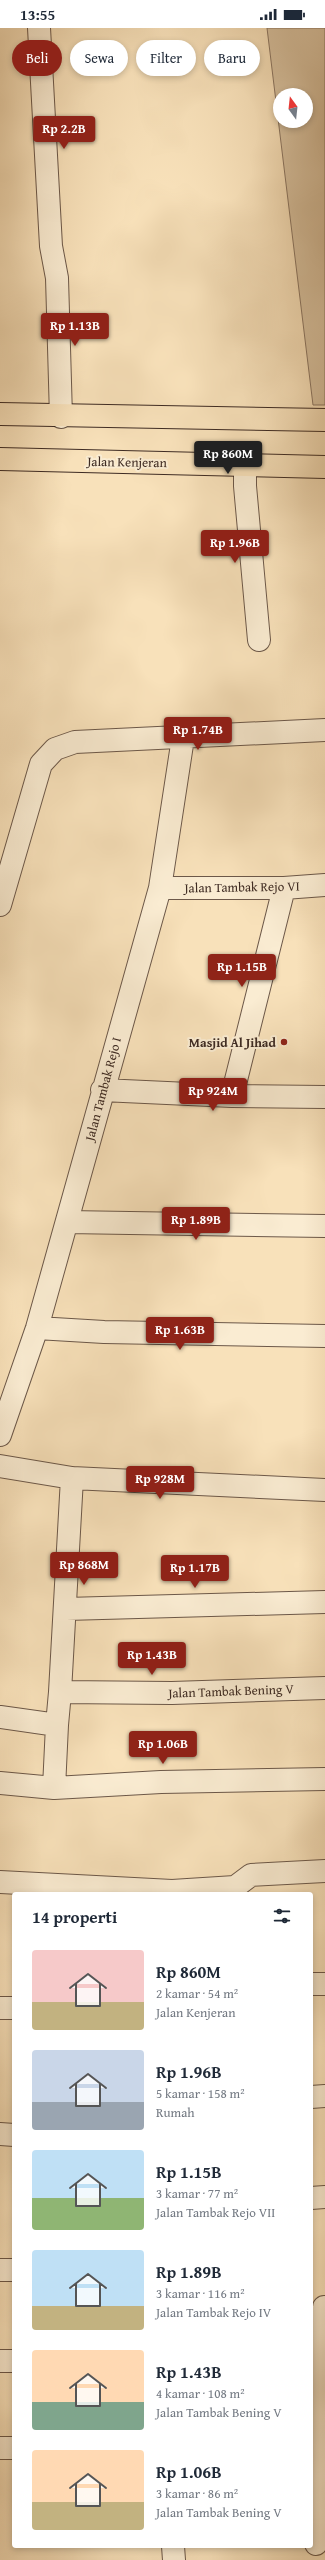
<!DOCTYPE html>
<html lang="id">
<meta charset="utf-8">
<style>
:root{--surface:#fff;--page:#f2f2f3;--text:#1f2937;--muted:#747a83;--accent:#8f2418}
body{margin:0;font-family:"Gentium Book Plus",serif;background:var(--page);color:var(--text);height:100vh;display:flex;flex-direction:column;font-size:15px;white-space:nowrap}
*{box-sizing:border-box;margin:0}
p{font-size:13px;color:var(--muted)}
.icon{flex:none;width:22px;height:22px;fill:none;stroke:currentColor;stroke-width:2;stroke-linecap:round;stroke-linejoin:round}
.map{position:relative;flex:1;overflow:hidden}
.sheet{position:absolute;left:12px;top:1864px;width:301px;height:656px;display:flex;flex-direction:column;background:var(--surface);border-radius:4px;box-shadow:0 2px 6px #0003}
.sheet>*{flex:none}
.banner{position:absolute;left:12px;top:12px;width:301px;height:36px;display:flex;gap:8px}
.needle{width:26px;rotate:345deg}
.controls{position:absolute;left:273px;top:60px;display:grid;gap:8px}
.controls a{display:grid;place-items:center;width:40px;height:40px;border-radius:50%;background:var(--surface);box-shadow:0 2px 6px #0003;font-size:20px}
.price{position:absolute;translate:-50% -34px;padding:0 9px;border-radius:4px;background:var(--accent);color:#fff;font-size:13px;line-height:26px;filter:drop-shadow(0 1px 2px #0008)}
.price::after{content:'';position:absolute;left:50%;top:24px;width:12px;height:9px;margin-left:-6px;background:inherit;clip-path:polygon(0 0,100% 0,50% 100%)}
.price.selected{background:#222;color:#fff}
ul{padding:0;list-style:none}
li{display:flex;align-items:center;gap:12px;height:100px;padding:0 20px}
li span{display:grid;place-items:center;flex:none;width:112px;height:80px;border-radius:4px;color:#555}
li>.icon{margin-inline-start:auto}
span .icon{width:48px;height:48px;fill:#fffc;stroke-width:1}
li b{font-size:17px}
h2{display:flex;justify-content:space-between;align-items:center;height:48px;padding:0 20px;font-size:17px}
.tag{padding:0 14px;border-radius:18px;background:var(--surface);box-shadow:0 2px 6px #0003;font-size:14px;line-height:36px}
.tag.selected{background:var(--accent);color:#fff}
.status{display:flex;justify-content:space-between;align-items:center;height:28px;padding:0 20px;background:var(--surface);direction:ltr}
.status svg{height:11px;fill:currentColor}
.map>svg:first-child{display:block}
.green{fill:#d8c2a0;stroke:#8b7662;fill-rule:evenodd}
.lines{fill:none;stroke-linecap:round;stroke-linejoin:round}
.minor-casing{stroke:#6c5849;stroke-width:24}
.trunk-casing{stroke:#3e2b23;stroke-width:24}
.minor{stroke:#faecd2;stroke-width:22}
.trunk{stroke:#f8e1ba;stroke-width:22}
.poi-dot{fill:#8f2418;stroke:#faecd2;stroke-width:1.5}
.labels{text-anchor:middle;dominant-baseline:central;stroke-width:4;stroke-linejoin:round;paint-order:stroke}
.street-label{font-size:13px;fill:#3e2b23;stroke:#faecd2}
.poi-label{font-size:13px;font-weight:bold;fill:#3e2b23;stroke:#faecd2;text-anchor:end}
</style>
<div class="status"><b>13:55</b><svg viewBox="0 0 49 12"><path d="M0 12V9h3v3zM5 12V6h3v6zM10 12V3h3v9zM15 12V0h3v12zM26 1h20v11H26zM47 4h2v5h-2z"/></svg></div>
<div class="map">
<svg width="325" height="2532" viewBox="0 0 325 2532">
<rect width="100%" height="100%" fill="#f8e1ba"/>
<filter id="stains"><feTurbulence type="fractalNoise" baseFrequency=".005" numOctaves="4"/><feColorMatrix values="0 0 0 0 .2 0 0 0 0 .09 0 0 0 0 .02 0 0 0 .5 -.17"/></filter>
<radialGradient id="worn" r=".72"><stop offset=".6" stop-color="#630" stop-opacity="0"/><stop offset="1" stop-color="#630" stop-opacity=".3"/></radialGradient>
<path class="green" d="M267,0H325V377H313ZM280,67H306V93H280Z"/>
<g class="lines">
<defs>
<path id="minor" d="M39,0L51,218L57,250L61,389
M245,436V458L259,612
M160,860H284L325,857
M0,877L41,736L55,721L75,714L325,702
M102,1062L232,1068L325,1069
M232,1068L284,860
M67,1194L325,1198
M37,1300L104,1304L325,1308
M0,1407L37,1300L160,860L183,710
M0,1438L72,1450L325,1462
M66,1581L325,1574
M60,1664L72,1450
M0,1689L57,1697L60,1664L172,1665L325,1660
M0,1755L54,1760L161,1754L325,1751
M54,1760L57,1697
M0,1854L172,1863L235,1859L251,1847L325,1843
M311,1956H325
M0,1980H14
M311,2069L325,2068
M0,2106L14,2107
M311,2170L325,2169
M0,2242H14
M0,2333H14
M0,2420H14
M316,2516L324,2279
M173,2518L174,2532"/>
<path id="trunk" d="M0,386L325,392
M0,431L325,439"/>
</defs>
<use href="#minor" class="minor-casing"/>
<use href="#trunk" class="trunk-casing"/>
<use href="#minor" class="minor"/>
<use href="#trunk" class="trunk"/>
</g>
<circle class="poi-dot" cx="284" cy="1014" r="4"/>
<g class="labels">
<g class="street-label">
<text transform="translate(127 434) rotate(1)">Jalan Kenjeran</text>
<text transform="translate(242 859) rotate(-1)">Jalan Tambak Rejo VI</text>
<text transform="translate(103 1061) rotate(-75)">Jalan Tambak Rejo I</text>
<text transform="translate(231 1663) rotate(-2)">Jalan Tambak Bening V</text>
</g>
<g class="poi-label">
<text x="276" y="1014">Masjid Al Jihad</text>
</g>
</g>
<rect width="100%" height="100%" filter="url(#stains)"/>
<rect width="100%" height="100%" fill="url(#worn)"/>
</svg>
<div class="controls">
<a><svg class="needle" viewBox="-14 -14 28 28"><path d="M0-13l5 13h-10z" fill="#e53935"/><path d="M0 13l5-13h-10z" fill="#747a83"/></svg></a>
</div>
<b class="price" style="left:64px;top:122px">Rp 2.2B</b>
<b class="price" style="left:75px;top:319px">Rp 1.13B</b>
<b class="price selected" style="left:228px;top:447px">Rp 860M</b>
<b class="price" style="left:235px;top:536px">Rp 1.96B</b>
<b class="price" style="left:198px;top:723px">Rp 1.74B</b>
<b class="price" style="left:242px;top:960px">Rp 1.15B</b>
<b class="price" style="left:213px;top:1084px">Rp 924M</b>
<b class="price" style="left:196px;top:1213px">Rp 1.89B</b>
<b class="price" style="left:180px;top:1323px">Rp 1.63B</b>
<b class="price" style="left:160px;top:1472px">Rp 928M</b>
<b class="price" style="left:84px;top:1558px">Rp 868M</b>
<b class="price" style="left:195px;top:1561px">Rp 1.17B</b>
<b class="price" style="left:152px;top:1648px">Rp 1.43B</b>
<b class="price" style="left:163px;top:1737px">Rp 1.06B</b>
<div class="banner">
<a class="tag selected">Beli</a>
<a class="tag">Sewa</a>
<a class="tag">Filter</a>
<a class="tag">Baru</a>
</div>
<section class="sheet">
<h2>14 properti<svg class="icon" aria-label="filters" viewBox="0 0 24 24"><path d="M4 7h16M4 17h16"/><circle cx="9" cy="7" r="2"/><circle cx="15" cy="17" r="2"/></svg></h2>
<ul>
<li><span style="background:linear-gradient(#f6c9c9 65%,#c2b280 0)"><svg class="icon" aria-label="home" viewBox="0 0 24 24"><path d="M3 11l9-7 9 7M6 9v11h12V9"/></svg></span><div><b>Rp 860M</b><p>2 kamar · 54 m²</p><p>Jalan Kenjeran</p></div></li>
<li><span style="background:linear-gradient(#c9d6e8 65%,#9aa5b1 0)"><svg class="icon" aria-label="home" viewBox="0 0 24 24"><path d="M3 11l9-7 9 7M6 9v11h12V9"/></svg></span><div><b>Rp 1.96B</b><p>5 kamar · 158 m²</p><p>Rumah</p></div></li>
<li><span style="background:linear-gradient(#bfe0f5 60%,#8fb573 0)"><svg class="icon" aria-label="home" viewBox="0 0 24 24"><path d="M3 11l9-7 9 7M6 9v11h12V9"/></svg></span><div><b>Rp 1.15B</b><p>3 kamar · 77 m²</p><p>Jalan Tambak Rejo VII</p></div></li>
<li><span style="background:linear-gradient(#bfe0f5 70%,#c2b280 0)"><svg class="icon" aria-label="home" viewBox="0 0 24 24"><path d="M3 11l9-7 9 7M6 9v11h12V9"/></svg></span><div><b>Rp 1.89B</b><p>3 kamar · 116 m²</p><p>Jalan Tambak Rejo IV</p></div></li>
<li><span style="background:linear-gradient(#ffd9b3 65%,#7fa58c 0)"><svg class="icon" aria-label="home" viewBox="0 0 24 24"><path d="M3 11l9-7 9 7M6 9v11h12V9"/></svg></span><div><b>Rp 1.43B</b><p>4 kamar · 108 m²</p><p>Jalan Tambak Bening V</p></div></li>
<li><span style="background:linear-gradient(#ffd9b3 65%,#c2b280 0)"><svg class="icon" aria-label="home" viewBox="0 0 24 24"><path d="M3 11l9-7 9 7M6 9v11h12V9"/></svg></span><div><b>Rp 1.06B</b><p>3 kamar · 86 m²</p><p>Jalan Tambak Bening V</p></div></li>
</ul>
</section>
</div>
